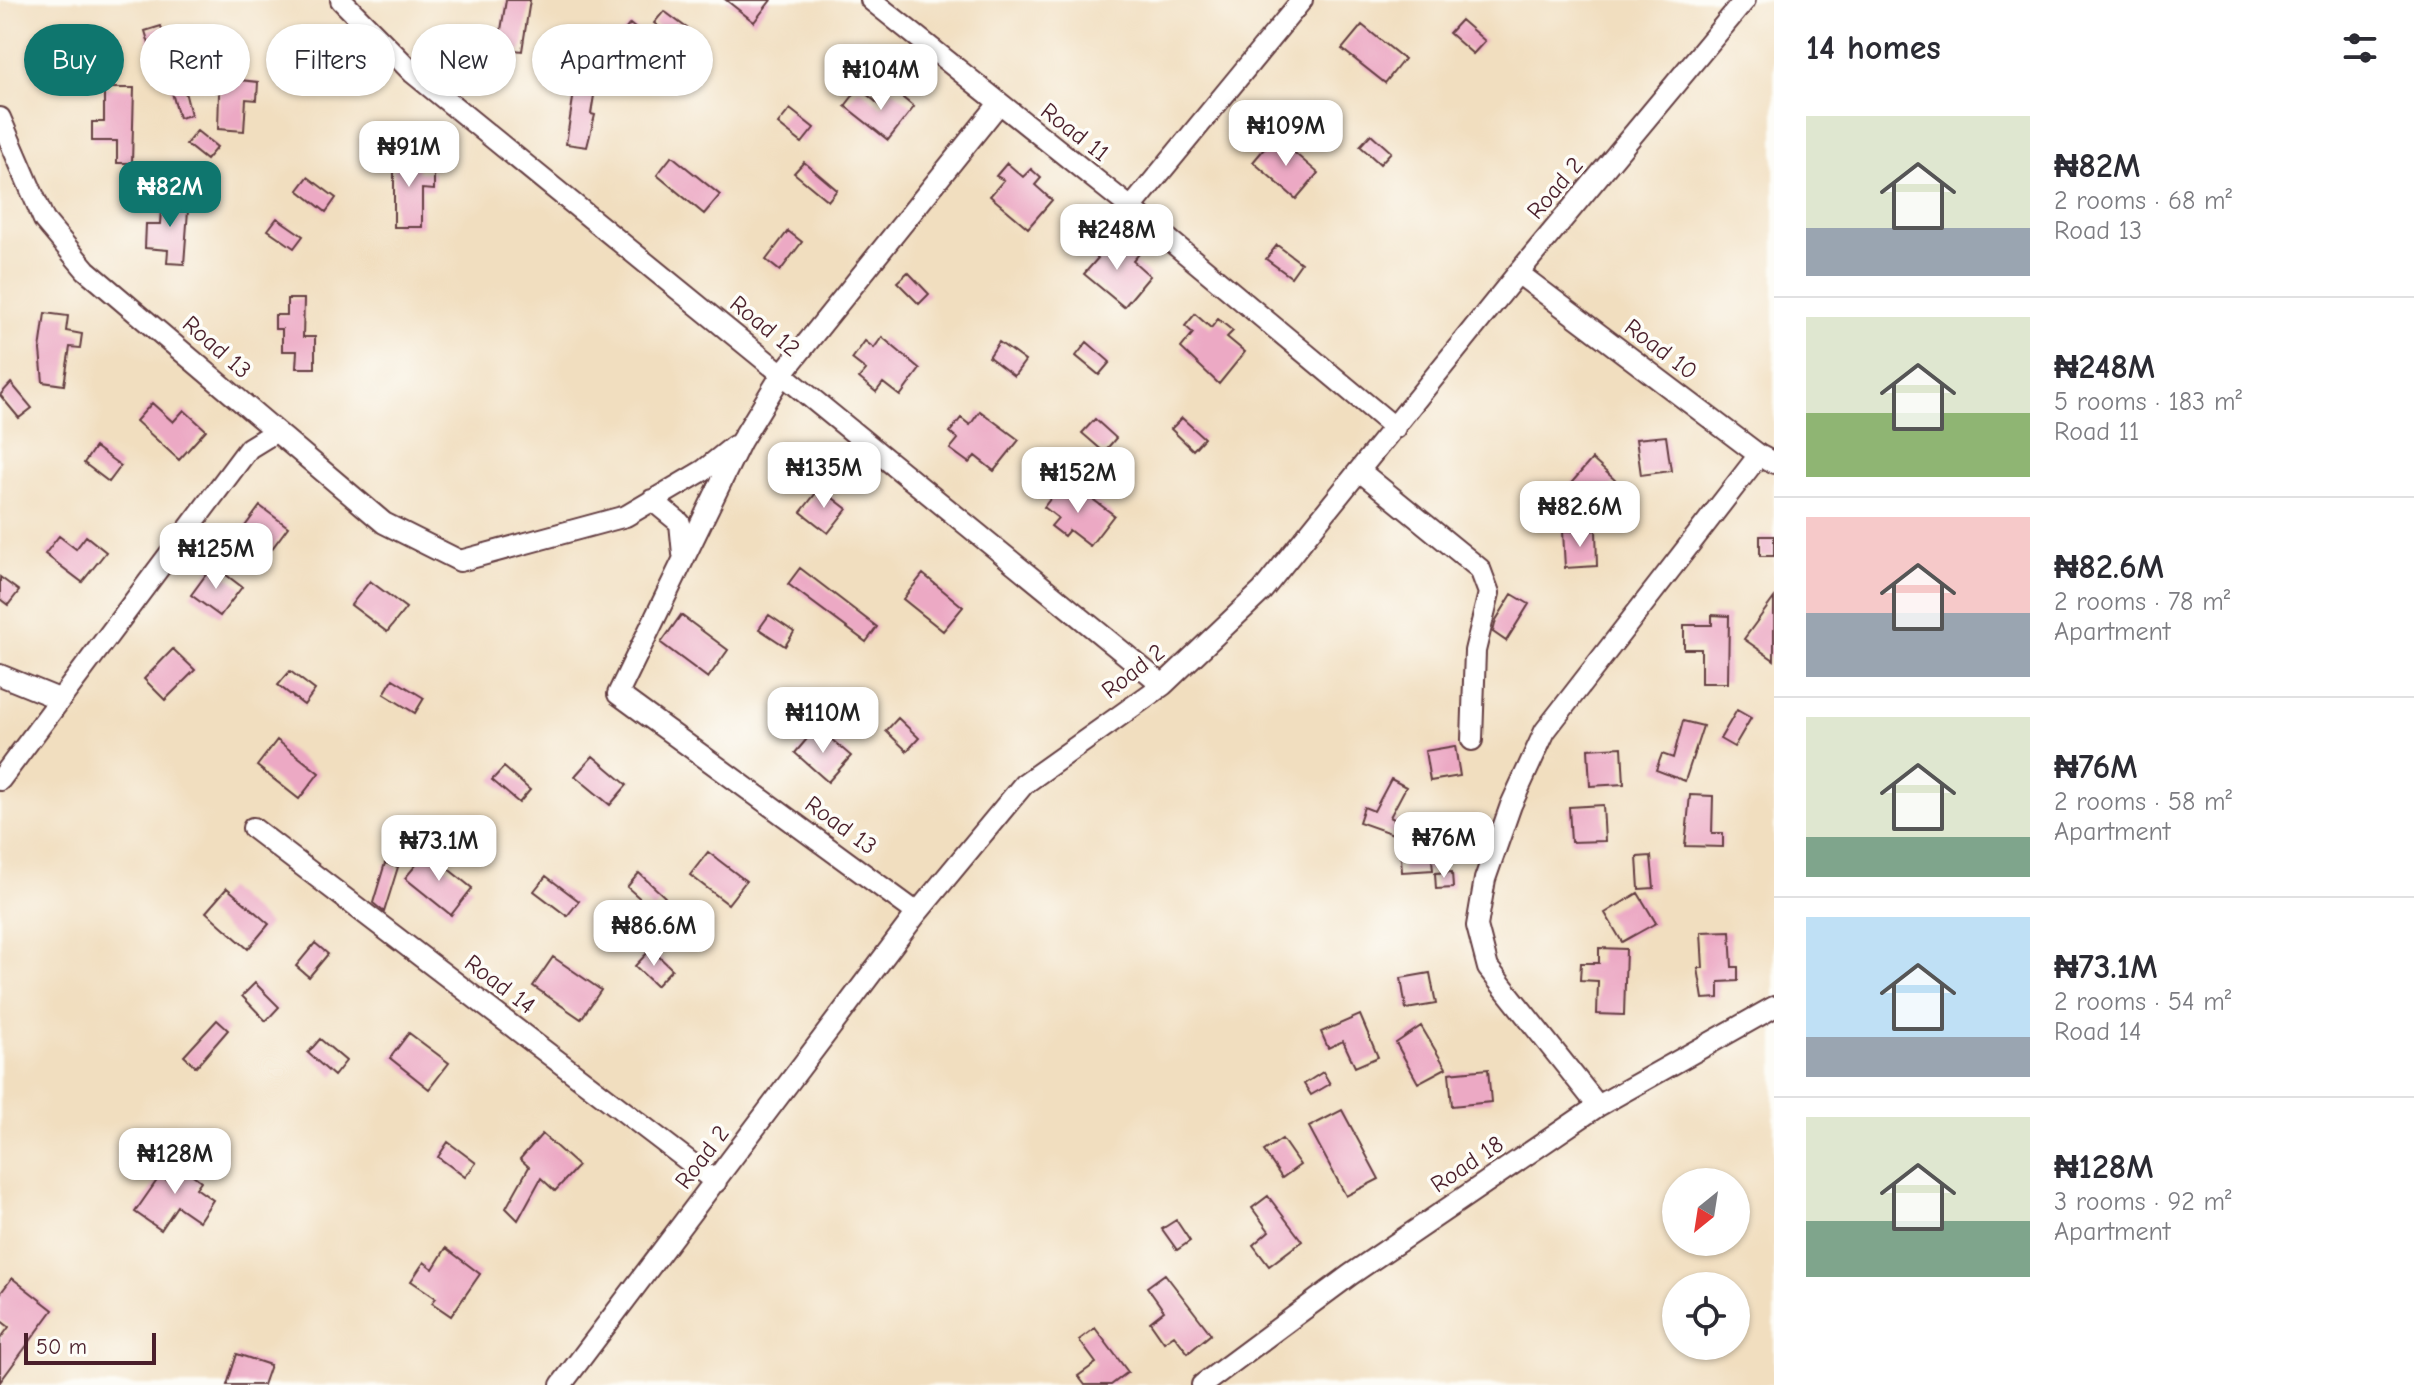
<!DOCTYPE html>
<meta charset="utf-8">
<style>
:root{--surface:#fff;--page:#f2f2f3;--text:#2b2b33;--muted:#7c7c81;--line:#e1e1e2;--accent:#0f766e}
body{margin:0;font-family:"Comic Neue",sans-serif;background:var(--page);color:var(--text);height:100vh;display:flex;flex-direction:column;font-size:30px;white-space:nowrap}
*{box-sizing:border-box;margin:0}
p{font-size:26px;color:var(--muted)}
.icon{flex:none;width:44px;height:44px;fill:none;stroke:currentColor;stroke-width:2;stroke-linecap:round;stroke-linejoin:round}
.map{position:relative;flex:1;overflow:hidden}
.drawer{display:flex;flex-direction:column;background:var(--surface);width:640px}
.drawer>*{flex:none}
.guide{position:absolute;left:24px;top:24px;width:760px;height:72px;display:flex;gap:16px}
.needle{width:52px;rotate:210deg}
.fabs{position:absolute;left:1662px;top:1168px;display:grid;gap:16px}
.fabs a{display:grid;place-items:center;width:88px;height:88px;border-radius:50%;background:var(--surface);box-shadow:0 2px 6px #0004;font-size:40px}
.scale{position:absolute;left:24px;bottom:20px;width:132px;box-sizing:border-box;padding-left:8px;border:4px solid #4a1f2b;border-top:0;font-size:22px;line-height:28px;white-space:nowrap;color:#4a1f2b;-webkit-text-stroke:6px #fdfcf7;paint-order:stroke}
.price{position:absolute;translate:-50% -68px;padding:0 18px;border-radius:16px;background:#fff;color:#222;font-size:26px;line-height:52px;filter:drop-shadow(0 2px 4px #0008)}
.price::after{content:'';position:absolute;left:50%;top:48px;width:24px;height:18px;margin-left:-12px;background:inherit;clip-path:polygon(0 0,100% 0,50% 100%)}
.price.on{background:var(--accent);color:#fff}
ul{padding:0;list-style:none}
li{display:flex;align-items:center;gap:24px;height:200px;padding:0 32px}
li+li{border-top:2px solid var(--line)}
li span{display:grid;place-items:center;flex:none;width:224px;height:160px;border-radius:0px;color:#555}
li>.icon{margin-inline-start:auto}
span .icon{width:96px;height:96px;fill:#fffc;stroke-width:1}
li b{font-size:34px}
h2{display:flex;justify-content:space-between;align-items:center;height:96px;padding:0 32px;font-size:34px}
.pill{padding:0 28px;border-radius:36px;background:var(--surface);box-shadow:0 2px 6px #0004;font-size:28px;line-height:72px}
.pill.on{background:var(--accent);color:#fff}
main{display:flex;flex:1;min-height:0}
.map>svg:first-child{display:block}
.building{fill:#eca9c4}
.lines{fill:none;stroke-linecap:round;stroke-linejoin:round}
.minor-casing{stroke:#633c41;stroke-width:24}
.minor{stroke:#fff;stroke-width:20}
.labels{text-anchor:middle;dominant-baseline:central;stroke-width:7;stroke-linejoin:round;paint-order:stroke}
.street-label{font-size:24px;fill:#4a1f2b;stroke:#fdfcf7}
</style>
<main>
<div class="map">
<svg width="1774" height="1385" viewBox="0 0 1774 1385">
<rect width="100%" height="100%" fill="#fdfcf7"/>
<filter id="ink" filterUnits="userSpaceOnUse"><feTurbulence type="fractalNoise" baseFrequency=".0125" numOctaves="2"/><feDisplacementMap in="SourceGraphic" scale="16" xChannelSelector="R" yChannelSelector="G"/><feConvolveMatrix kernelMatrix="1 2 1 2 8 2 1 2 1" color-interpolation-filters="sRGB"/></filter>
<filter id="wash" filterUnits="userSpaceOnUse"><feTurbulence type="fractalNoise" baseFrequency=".006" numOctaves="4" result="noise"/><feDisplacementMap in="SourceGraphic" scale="32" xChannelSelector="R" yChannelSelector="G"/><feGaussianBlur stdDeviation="1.8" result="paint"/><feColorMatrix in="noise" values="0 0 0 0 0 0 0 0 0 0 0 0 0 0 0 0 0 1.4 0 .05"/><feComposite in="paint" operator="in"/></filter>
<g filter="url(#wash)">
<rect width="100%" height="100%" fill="#f1debf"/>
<g id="blocks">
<path class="building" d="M506,0H530L522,51L498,48Z
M726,0H771L754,22Z
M664,11L688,29L678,41L654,23Z
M1461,20L1485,41L1473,54L1449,33Z
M630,24L652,42L641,54L620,36Z
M1362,25L1404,59L1385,83L1342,49Z
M161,26L171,58L155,63L145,31Z
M220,60L242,61L240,80L258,82L257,100L246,99L244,131L218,129Z
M179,68L191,115L179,118L166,71Z
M576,79L596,83L591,114L595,115L587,147L566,144Z
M104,88H134L132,163H117V141H92V122H104Z
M859,88L881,106L893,90L914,107L888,140L845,106Z
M790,109L814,128L802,143L778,124Z
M197,131L217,147L206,160L186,144Z
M1371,134L1391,152L1380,164L1360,146Z
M1275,136L1318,173L1296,199L1253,162Z
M394,151L418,152V172H434V190L422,189V227H394Z
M672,156L720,195L704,214L657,175Z
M804,162L837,190L828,201L794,173Z
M1007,163L1023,177L1031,169L1041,178L1035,185L1052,200L1028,228L990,196L1004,180L996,176Z
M308,177L336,198L326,212L298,190Z
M162,195L189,197L184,264L167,263L168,250L145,248L146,224H160Z
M277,218L303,236L294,248L268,230Z
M788,231L802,242L780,271L766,260Z
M1104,240L1116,250L1124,242L1139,254L1133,261L1150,276L1124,307L1084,274L1098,258L1092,253Z
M1277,245L1301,263L1291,277L1266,259Z
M908,272L929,294L919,304L897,282Z
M287,299H304L303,337H315V368H296L297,351H282V329H275V315H287Z
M45,313L68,316L66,331L82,334L80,348L70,347L64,385L43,382L40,350Z
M1195,314L1211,328L1218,319L1233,331L1227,337L1245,352L1219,384L1181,348L1193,333L1185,326Z
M882,337L920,369L900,396L883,383L876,392L859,378L866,370L852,359L865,341L874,348Z
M999,342L1025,361L1014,376L989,357Z
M1087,342L1110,362L1099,375L1076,356Z
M11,383L32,408L19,418L0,395Z
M152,403L173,422L184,410L206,430L179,460L136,421Z
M980,411L1019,440L994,471L975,456L969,463L950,449L958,439L950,432L961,418L970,425Z
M1182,418L1204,438L1193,450L1171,429Z
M1095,419L1116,438L1104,452L1082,433Z
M1666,436L1671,471L1641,475L1636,439Z
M95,447L121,466L109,482L84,463Z
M1592,459L1616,481L1586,517L1561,495Z
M1072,484L1114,515L1090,546L1069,530L1064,536L1051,526L1058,518L1044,507L1057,490L1062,497Z
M820,488L847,509L828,533L801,512Z
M260,506L288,527L268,554L240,533Z
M1596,530L1597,566L1565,568L1563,531Z
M59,536L76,549L86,536L106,552L82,582L45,554Z
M1760,536H1774V556H1760Z
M213,565L242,587L220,616L191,595Z
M800,568L877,627L866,642L788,584Z
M923,574L963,607L943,631L903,599Z
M0,577L19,591L8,605L0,599Z
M370,581L406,608L387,632L351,605Z
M1512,594L1529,604L1506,641L1493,632L1496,620Z
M1774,598V660L1744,639Z
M681,615L728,650L708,678L661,643Z
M769,615L794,632L785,646L759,629Z
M1712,615L1729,616L1728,683H1701V649H1684V625H1712Z
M173,649L195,670L165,700L144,679Z
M290,671L315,690L304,705L278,685Z
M393,679L424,698L415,713L384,694Z
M1737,710L1751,718L1734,747L1720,739Z
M898,718L919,738L907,751L886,731Z
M1683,721L1703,726L1685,781L1656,770L1662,754L1673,758Z
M817,727L851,756L828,782L795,753Z
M277,740L319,773L299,799L257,766Z
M1455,746L1460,776L1430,781L1425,751Z
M1622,747L1624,784L1590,786L1588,749Z
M593,756L627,785L610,805L575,776Z
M504,767L530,790L519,803L492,780Z
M1391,779L1406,787L1390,817L1398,821L1393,834L1359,822L1364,807L1374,811Z
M1690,795L1713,796L1712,833H1723V847L1685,846Z
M1603,805L1605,841L1571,842L1569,807Z
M1430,839L1433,870L1402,872L1400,842Z
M427,852L472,888L451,915L405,878Z
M708,852L746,881L728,904L690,875Z
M1651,856L1654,888L1639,889L1637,857Z
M385,863L398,867L384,912L373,903Z
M1452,872L1453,888L1436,889L1435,873Z
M639,873L665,897L653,910L627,887Z
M546,876L579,901L567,916L534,891Z
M227,888L269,924L248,949L206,912Z
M1638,893L1656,923L1622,942L1605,913Z
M1730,931L1732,967H1738V981L1719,982V998L1703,999L1698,968H1703L1701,932Z
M315,943L328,954L309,977L296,966Z
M1599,948L1626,949L1624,1015L1597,1014L1598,981L1580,980L1581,963H1599Z
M651,949L672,969L656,986L635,966Z
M553,957L601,990L581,1019L533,986Z
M1430,973L1436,1004L1406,1009L1401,978Z
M255,983L279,1007L266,1021L242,996Z
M1360,1015L1378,1057L1355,1067L1343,1041L1328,1048L1321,1032Z
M217,1020L228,1030L196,1067L184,1056Z
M1421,1026L1446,1068L1418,1083L1396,1043Z
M409,1033L449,1063L429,1089L390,1058Z
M320,1039L346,1061L334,1076L308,1053Z
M1488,1069L1491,1102L1452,1106L1449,1073Z
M1323,1072L1330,1084L1311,1095L1304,1084Z
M1342,1110L1379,1179L1346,1196L1309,1127Z
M542,1134L578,1166L555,1191L541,1178L518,1220L506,1208L529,1167L520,1159Z
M1282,1139L1300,1165L1282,1178L1264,1151Z
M448,1142L476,1163L465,1177L438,1157Z
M185,1157L199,1166L193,1175L201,1181L196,1188L213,1200L199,1221L177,1206L161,1230L135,1212L160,1176L168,1181Z
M1268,1196L1302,1241L1269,1266L1253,1245L1269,1231L1252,1208Z
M1176,1220L1190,1241L1177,1250L1162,1229Z
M446,1248L480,1274L451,1316L432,1303L436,1298L411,1281L424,1262L433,1269Z
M1165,1274L1211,1334L1188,1353L1174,1335L1164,1342L1150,1322L1164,1311L1147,1287Z
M12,1278L53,1310L0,1382V1339L9,1327L0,1320V1294Z
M1095,1328L1128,1372L1111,1385H1085L1078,1376L1096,1363L1079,1340Z
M237,1354L270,1365L263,1385H227Z"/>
</g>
</g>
<g filter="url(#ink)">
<use href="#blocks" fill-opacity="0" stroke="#633c41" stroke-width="2"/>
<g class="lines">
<defs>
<path id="minor" d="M341,0L413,73L1163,685
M871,0L1131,208L1395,428
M0,118L44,220L86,270L384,523L460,561L626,516L704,470L734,446
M1131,208L1302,0
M1518,273L1759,455L1774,463
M1361,472L1480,569L1489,593L1475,651L1472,740
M652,500L680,523L683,554
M0,675L59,699
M0,780L249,448L275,432
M253,828L716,1182
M917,913L618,694L741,441L782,374L998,105
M1598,1106L1488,968L1477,926L1485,879L1511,805L1545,731L1759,455
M561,1385L917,913L1024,784L1163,685L1262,591L1518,273L1745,0
M1202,1385L1350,1275L1598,1106L1774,1007"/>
</defs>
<use href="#minor" class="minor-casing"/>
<use href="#minor" class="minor"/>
</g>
</g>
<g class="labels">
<g class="street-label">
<text transform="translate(1075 132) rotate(38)">Road 11</text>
<text transform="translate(1555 188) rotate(-50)">Road 2</text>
<text transform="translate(765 326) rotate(39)">Road 12</text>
<text transform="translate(217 347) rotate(41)">Road 13</text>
<text transform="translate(1661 349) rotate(37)">Road 10</text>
<text transform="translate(1133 671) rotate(-38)">Road 2</text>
<text transform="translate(841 825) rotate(36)">Road 13</text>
<text transform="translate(500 984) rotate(37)">Road 14</text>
<text transform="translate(702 1157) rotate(-53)">Road 2</text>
<text transform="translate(1467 1164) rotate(-34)">Road 18</text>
</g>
</g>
</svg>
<div class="fabs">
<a><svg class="needle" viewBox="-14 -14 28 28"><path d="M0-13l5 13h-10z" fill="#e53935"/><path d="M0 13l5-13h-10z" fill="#7c7c81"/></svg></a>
<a><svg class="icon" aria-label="locate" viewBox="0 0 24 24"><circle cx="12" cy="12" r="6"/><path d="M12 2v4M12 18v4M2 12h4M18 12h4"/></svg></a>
</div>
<div class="scale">50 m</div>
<b class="price" style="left:881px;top:112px">₦104M</b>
<b class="price" style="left:1286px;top:168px">₦109M</b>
<b class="price" style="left:409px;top:189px">₦91M</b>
<b class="price on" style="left:170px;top:229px">₦82M</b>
<b class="price" style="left:1117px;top:272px">₦248M</b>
<b class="price" style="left:824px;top:510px">₦135M</b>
<b class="price" style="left:1078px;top:515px">₦152M</b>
<b class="price" style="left:1580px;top:549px">₦82.6M</b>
<b class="price" style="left:216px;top:591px">₦125M</b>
<b class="price" style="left:823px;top:755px">₦110M</b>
<b class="price" style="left:1444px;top:880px">₦76M</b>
<b class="price" style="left:439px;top:883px">₦73.1M</b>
<b class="price" style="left:654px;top:968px">₦86.6M</b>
<b class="price" style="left:175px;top:1196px">₦128M</b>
<div class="guide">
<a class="pill on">Buy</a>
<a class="pill">Rent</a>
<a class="pill">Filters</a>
<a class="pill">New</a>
<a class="pill">Apartment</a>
</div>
</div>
<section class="drawer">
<h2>14 homes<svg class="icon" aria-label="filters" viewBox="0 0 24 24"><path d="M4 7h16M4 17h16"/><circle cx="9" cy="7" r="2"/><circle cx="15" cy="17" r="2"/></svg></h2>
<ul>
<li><span style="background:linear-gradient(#dfe7d0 70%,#9aa5b1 0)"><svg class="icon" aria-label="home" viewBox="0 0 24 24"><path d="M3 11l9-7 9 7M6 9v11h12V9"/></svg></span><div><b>₦82M</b><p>2 rooms · 68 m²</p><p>Road 13</p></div></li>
<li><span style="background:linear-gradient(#dfe7d0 60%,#8fb573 0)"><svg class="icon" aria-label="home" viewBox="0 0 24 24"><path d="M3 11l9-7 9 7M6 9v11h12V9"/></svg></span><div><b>₦248M</b><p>5 rooms · 183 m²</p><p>Road 11</p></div></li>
<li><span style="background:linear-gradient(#f6c9c9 60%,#9aa5b1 0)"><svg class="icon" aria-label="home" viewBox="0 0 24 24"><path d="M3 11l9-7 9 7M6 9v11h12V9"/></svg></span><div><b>₦82.6M</b><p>2 rooms · 78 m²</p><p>Apartment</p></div></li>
<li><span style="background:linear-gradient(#dfe7d0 75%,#7fa58c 0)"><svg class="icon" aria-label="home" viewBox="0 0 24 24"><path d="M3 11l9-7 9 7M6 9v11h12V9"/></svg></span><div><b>₦76M</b><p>2 rooms · 58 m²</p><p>Apartment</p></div></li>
<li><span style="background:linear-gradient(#bfe0f5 75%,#9aa5b1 0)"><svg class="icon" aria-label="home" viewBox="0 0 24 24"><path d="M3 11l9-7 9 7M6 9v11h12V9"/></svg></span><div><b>₦73.1M</b><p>2 rooms · 54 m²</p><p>Road 14</p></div></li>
<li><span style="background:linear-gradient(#dfe7d0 65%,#7fa58c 0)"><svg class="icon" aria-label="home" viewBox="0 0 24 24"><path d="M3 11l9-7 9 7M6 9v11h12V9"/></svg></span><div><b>₦128M</b><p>3 rooms · 92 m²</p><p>Apartment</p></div></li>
</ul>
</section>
</main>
